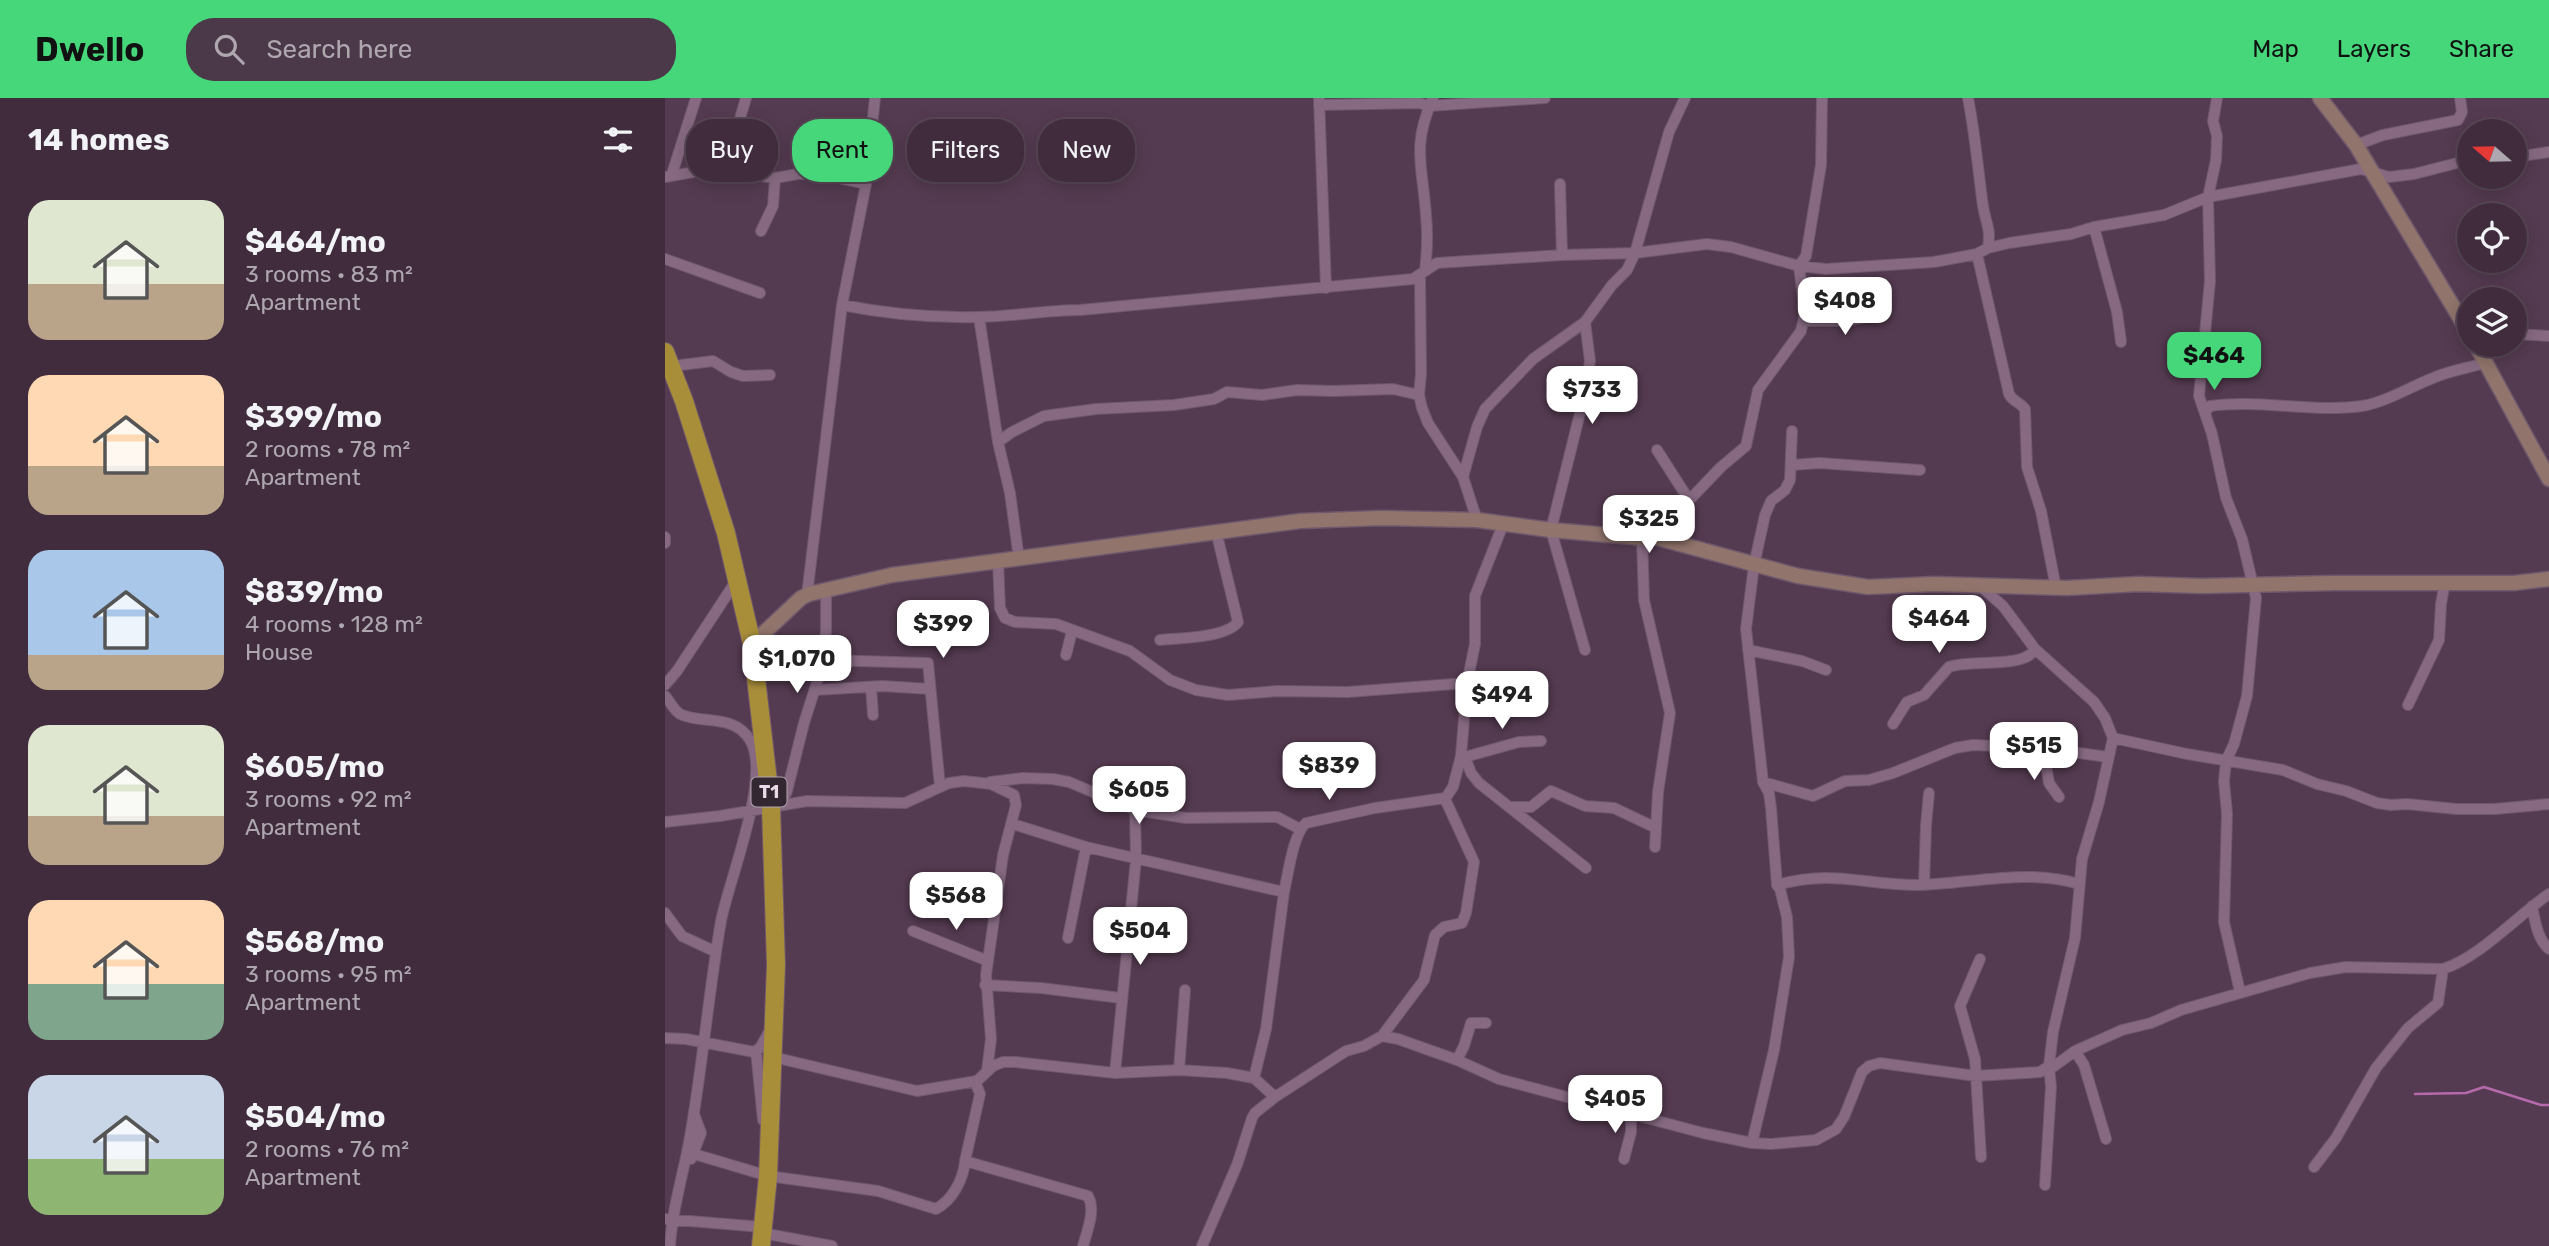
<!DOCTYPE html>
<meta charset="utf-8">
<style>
:root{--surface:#402c3d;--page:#4b3848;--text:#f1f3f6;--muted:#aea7b0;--line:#594857;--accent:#45d77a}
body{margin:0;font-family:Rubik,sans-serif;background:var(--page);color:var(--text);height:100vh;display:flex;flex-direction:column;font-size:26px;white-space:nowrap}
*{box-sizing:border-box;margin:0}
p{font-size:23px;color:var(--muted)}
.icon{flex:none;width:38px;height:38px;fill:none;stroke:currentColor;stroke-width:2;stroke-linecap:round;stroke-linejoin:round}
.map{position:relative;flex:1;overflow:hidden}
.sheet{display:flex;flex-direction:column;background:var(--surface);width:665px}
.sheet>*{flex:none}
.hud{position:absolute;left:21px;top:21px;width:665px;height:63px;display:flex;gap:14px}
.needle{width:46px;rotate:290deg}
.buttons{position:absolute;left:1792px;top:21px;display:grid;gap:14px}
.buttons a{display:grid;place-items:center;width:70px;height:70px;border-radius:50%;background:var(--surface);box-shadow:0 4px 18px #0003,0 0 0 2px var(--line);font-size:35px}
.price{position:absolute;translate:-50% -60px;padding:0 16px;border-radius:14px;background:#fff;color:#222;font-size:23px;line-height:46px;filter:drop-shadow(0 2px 4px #0008)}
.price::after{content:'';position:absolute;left:50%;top:42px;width:21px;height:16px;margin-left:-10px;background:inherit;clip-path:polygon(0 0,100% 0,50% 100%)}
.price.current{background:var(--accent);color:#111}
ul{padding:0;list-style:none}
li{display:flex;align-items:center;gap:21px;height:175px;padding:0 28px}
li span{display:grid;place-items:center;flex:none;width:196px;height:140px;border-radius:21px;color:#555}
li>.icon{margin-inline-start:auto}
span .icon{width:84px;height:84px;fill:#fffc;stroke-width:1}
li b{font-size:30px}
h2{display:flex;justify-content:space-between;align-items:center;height:84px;padding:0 28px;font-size:30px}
.tag{padding:0 24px;border-radius:28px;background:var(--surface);box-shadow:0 4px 18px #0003,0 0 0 2px var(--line);font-size:24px;line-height:63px}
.tag.current{background:var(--accent);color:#111}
header{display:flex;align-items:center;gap:42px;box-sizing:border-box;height:98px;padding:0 35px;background:var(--accent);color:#111}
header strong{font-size:33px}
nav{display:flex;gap:38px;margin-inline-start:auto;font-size:24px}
.search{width:490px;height:63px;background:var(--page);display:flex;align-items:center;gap:18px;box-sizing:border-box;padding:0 24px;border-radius:28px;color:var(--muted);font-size:26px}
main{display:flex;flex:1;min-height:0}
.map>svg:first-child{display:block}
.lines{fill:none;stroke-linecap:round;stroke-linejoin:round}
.stream{stroke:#b66aad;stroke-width:2.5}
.street-casing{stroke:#6f586c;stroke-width:12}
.secondary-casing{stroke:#6f586c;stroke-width:17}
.highway-casing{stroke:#6f586c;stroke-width:20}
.street{stroke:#876a82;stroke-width:10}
.secondary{stroke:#91756c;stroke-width:14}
.highway{stroke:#a98e3a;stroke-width:18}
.labels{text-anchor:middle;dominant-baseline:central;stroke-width:5;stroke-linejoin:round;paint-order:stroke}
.shield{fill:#332731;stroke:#b3a4b0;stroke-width:2}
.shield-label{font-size:18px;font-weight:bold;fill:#ead9e7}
</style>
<header>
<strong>Dwello</strong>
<div class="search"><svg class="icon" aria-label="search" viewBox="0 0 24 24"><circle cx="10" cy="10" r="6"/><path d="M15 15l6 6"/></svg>Search here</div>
<nav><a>Map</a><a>Layers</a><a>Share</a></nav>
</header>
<main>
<section class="sheet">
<h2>14 homes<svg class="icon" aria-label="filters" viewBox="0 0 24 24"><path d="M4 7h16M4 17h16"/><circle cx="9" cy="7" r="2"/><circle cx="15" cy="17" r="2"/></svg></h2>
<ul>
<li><span style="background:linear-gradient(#dfe7d0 60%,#b9a48a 0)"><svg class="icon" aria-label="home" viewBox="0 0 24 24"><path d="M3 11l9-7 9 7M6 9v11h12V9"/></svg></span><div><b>$464/mo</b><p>3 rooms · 83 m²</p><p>Apartment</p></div></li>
<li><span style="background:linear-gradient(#ffd9b3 65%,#b9a48a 0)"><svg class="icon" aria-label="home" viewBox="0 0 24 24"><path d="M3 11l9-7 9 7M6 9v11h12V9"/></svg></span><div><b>$399/mo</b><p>2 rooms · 78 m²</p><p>Apartment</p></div></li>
<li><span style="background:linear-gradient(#a9c7e8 75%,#b9a48a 0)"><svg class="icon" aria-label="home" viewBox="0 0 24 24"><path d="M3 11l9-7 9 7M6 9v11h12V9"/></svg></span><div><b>$839/mo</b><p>4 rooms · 128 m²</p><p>House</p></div></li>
<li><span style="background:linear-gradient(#dfe7d0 65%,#b9a48a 0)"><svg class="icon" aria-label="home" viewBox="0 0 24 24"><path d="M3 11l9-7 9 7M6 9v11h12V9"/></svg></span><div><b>$605/mo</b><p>3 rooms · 92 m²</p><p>Apartment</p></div></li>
<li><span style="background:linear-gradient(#ffd9b3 60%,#7fa58c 0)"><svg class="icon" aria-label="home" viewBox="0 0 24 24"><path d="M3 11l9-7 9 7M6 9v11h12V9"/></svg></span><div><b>$568/mo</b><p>3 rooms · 95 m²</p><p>Apartment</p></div></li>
<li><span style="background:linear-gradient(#c9d6e8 60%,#8fb573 0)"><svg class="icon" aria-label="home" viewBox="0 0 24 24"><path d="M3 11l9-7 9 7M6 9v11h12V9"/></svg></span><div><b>$504/mo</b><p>2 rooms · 76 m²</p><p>Apartment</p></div></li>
</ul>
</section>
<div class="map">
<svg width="1884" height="1148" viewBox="0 0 1884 1148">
<rect width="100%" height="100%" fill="#553b51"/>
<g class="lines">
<path class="stream" d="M1750,996L1801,995L1819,989L1876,1007H1884"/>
<defs>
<path id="street" d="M654,0L661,190
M1303,0C1310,35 1313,72 1318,108C1321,127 1326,129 1323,150
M1552,0L1548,23L1552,38L1551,62L1543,99L1545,183L1534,298L1547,336L1561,400L1577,441L1591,500L1582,598L1569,646L1561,663L1559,683L1562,716L1559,824L1575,894
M654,7L754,5L764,8L880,0
M1691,47L1718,37L1793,22L1797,14L1795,0
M1850,59L1884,54
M57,72L64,58L81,0
M7,76L31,0
M0,79L46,71L110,80L133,76H155L201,86
M895,86L897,157
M1429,129L1452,214L1456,244
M96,133L108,108L110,80
M1312,156L1344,296C1348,304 1355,304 1360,311L1362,369L1376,413L1391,490
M0,161L95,195
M760,173C762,155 763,136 761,118C758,69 746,49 768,0
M755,178L756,276L754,297L757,310L763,325L798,379
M177,207C222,216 266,220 312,219C346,219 380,212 415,212L748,181L772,165L897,157L970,155L1042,146L1066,149L1134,168L1161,171L1269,164L1312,156L1323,150L1344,145L1406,136L1429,129L1499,117L1543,99L1696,71L1724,79L1749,76L1804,62
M314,219L333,344L345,395L354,461
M1139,223H1181L1216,216
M920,224L925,263L917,307L886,432L920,552
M1850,236L1884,238
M3,272L16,267L48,263L66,274L78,278L105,277
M1541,313L1545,308C1595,301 1647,315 1697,308C1721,304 1745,289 1768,280C1784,273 1803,270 1820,265
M333,344L347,334L379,318L431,311L509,307L549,301L562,294L597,297L632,292L668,293L728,291L754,297
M992,352L1024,402
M1127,367L1154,365L1255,372
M812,422L798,379L812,329L820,311L868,261L920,224L947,187L962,172L970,155L1004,34L1020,0
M0,439V445
M989,439L1056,369L1081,348L1093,292L1136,233L1140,215L1134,168L1141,158L1156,67L1157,0
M977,440L979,502L1005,615L993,694L990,749
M333,463L335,510L340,520L350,524L391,526L465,553L505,582L531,592L563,597L612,593L683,594L802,585
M1314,487L1338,508L1370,551L1429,604L1440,620L1448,640L1434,704L1417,761L1410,840L1388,934L1384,968L1386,989L1380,1087
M142,497L177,207L201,86L210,0
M495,542C515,540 561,540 573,524L551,433
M1083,552L1137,563L1161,572
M401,557L407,533
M159,562L263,565L275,689
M0,587L12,573L71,483
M206,589L208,617
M150,592L217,588L265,591
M0,598C6,604 9,614 17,617C39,626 69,616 85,642C107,678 64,781 56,823C44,892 38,963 26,1033C20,1071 7,1109 5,1148
M1743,607L1774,542L1776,506L1780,484
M1228,626L1242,604L1259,597L1284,569C1306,561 1360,571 1370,551
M1448,640L1522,656L1618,672L1652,686L1681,693L1712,705L1726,707L1742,706L1791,711H1830L1884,706
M1378,650L1384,685L1394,699
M796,658L800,659L806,675L814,685L921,770
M800,659L854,644L876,643
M325,684L358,680L388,681L404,684L470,712L521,720L612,719L635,731
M1098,684L1148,698L1180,683L1204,682L1228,675L1290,650L1308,647L1378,650L1443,659
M116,706L122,693L139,625L159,562L161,532V492
M844,709H866L886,693L920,708L949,710L991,730
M0,724L55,718L142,703L240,705L284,685L299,683L326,686L349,697L351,707L338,757L321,877L326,941L322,973
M348,726L421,749L619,794L601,931L589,980
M1112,787C1167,771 1199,787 1252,787C1305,786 1362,770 1414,786
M1259,787L1261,727L1264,695
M619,794C623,777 628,736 641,725L710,710L780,700
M1867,808C1870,822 1872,841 1884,851
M0,815L17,838L51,854
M248,833L323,863
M403,840L421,749
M1315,861L1295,908L1310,961L1316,1059
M320,887L376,890L456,900
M717,938L759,882L770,837L779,829L797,825L801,815L809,764L780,701L788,689L796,658L802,585L810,546V498L839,424
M0,940L21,941L89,954L95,950L104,934
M91,953L98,1022
M1410,953L1419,967L1441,1041
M108,959L252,993L312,983L328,968L338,964H350L450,975L514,972L562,975L589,980L610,999L590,1015L587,1020L572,1067L537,1148
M792,962L799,948L806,925H821
M514,972L520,892
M450,975L471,761L470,712
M310,983L315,996L300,1063L423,1098C431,1112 422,1133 418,1148
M610,999L681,953L699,948L717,938L733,941L792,962L834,981L1038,1035L1087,1045L1106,1046L1151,1042L1171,1031L1179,1019L1197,974L1204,968L1215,965L1311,978L1375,974L1384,968L1388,969L1410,953L1457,932L1486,925L1516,912L1645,875L1681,869L1778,871C1814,860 1852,818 1884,796
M1087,1045L1109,952L1124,859L1122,819L1115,791L1112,787L1106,710L1104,695L1098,684L1081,531L1089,467L1100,417L1106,403L1120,392L1125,382L1127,333
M29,1056L103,1078L213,1093L271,1111C288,1102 298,1081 300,1064
M26,1061L36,1035L29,1016
M959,1061L966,1034V1016
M1649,1069L1671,1040L1711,970L1743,930L1773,905L1778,871
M0,1121L97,1129
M97,1135L167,1148"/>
<path id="secondary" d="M1655,0L1691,47L1804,235
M1811,247L1884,381
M87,546L136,500L144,496L227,477L635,423L716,420L812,422L886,432L977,440L989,439L1133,478L1203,489L1269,486L1402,490L1473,486L1537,488L1670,485H1849L1884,481"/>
<path id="highway" d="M0,254L19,303L61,435L87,546L106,709L111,867L103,1078L96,1148"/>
</defs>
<use href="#street" class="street-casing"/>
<use href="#secondary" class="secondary-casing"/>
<use href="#highway" class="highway-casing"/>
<use href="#street" class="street"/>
<use href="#secondary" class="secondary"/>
<use href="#highway" class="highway"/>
</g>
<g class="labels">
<rect class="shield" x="86.5" y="679.5" width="35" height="29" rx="5"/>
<g class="shield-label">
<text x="104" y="694">T1</text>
</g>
</g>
</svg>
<div class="buttons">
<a><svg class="needle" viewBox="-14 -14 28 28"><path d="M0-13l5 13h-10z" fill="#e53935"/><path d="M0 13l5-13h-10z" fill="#aea7b0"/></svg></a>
<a><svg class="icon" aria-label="locate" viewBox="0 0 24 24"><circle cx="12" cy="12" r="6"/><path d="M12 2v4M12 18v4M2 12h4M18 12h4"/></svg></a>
<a><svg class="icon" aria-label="layers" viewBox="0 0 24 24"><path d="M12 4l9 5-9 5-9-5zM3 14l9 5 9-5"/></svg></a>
</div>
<b class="price" style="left:1180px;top:239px">$408</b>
<b class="price current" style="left:1549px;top:294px">$464</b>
<b class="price" style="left:927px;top:328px">$733</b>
<b class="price" style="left:984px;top:457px">$325</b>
<b class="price" style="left:1274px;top:557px">$464</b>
<b class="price" style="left:278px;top:562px">$399</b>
<b class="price" style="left:132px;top:597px">$1,070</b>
<b class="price" style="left:837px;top:633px">$494</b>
<b class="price" style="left:1369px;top:684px">$515</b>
<b class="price" style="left:664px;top:704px">$839</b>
<b class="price" style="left:474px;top:728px">$605</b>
<b class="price" style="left:291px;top:834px">$568</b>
<b class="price" style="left:475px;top:869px">$504</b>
<b class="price" style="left:950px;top:1037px">$405</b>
<div class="hud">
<a class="tag">Buy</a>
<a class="tag current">Rent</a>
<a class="tag">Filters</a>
<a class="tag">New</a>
</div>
</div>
</main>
